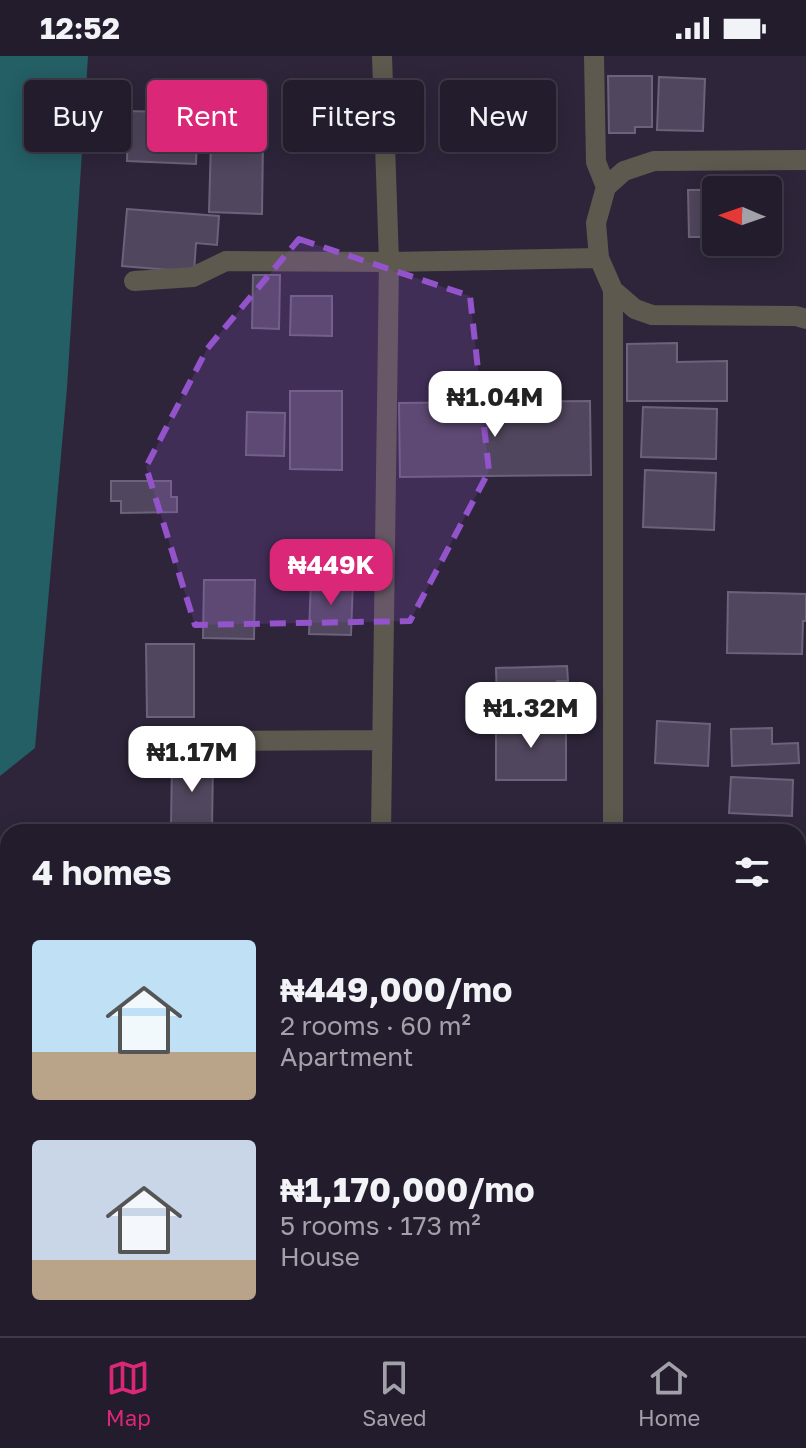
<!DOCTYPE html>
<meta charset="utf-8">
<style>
:root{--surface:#221c2c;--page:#2e2938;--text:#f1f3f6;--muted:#a2a1a9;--line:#3f3a48;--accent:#db2777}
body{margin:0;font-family:"Golos Text",sans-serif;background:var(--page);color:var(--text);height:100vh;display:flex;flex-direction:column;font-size:30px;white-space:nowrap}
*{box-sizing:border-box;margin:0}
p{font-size:26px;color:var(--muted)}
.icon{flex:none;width:44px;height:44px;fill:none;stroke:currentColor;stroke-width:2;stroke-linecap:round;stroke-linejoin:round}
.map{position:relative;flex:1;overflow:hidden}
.details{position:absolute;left:0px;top:768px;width:806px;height:512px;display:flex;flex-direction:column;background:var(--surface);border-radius:24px 24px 0 0;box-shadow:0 4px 20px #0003,0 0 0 2px var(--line)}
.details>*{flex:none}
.banner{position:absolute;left:24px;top:24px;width:758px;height:72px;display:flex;gap:16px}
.needle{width:52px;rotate:272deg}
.fabs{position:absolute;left:702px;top:120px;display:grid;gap:16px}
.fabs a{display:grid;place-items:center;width:80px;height:80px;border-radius:8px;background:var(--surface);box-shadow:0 4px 20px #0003,0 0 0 2px var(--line);font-size:40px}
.price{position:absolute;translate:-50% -68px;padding:0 18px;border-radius:16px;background:#fff;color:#222;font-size:26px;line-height:52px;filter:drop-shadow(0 2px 4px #0008)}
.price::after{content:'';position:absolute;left:50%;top:48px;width:24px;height:18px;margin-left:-12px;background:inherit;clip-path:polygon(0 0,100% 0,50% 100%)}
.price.active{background:var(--accent);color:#fff}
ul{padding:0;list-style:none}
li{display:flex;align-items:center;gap:24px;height:200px;padding:0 32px}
li span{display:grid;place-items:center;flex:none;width:224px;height:160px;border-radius:8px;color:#555}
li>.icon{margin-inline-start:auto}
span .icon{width:96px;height:96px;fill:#fffc;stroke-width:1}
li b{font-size:34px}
h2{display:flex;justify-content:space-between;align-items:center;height:96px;padding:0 32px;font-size:34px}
.tag{padding:0 28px;border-radius:8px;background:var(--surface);box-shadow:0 4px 20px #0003,0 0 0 2px var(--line);font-size:28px;line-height:72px}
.tag.active{background:var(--accent);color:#fff}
.status{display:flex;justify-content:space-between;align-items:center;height:56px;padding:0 40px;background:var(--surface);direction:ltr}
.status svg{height:22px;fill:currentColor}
.menu{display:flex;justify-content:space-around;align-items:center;height:112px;border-top:2px solid var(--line);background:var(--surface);font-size:22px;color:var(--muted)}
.menu a{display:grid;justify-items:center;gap:4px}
.menu .active{color:var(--accent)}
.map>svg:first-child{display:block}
.water{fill:#235f65}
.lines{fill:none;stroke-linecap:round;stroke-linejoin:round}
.stream{stroke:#235f65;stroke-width:6}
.building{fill:#50465d;stroke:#6c627b;stroke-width:2}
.minor{stroke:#5e594e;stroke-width:20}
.marked{fill:#9353cb;fill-opacity:0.2;stroke:#9353cb;stroke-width:6;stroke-dasharray:16 10;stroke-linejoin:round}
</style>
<div class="status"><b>12:52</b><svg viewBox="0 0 49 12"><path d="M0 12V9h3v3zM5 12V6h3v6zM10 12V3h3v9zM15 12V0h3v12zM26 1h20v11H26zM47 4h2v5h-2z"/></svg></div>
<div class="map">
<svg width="806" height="1280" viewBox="0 0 806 1280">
<rect width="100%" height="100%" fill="#2e253a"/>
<path class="water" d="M0,0H88L67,332L35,692L0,720Z"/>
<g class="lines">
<path class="stream" d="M0,1035L8,1076
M46,1272L47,1280"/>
</g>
<path class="building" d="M608,20H652V71H635V77H609Z
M659,21L705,23L703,75L657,74Z
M128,55L198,57L196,108L127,105Z
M211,84L263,85L262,158L209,156Z
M769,133V143H781V173H771L772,180H768V134H716V181H689L688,134Z
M127,153L219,160L217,189L196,187L194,216L122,210Z
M253,219H280L279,273L252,272Z
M291,240H332V280L290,279Z
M677,287V306L727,305V345H627V288Z
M290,335H342V414L290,413Z
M590,345L591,419L400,421L399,347Z
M643,351L717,353L716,403L641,401Z
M247,356L285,357L284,400L246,399Z
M645,414L716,417L714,474L643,471Z
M111,425H171V441H177V456L121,457V445H111Z
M311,522L353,524L351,579L309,578Z
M204,524H255L254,583L203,582Z
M728,536L806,538V565H803L802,598L727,597Z
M146,588H194V661H147Z
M567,610L568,625H557L558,645L497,647L496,612Z
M496,663H566V724H496Z
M657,665L710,668L708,710L655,707Z
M772,672V688L798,687L799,707L732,710L731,673Z
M172,703L213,704L212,772L171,771Z
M731,721L793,724L792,760L729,757Z
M798,894H806V971L798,972Z"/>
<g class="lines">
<path class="minor" d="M594,0L596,106L606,131
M599,202L596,167L606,131L624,115L654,105L806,104
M134,225L193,221L226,205L389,206L599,202L613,234L635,253L652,259L796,260L806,263
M613,234V776
M181,685L382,684
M381,776L389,206L382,0
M798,864H806
M798,1005L806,1006
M798,1226L806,1227
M319,1272V1280
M632,1280L633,1272"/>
</g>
<path class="marked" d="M299,183L470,240L489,415L410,565L195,569L146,411L207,293Z"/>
</svg>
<div class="fabs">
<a><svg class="needle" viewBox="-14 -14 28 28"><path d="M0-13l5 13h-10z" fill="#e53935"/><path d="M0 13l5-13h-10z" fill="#a2a1a9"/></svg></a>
</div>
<b class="price" style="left:495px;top:383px">₦1.04M</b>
<b class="price active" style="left:331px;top:551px">₦449K</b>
<b class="price" style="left:531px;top:694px">₦1.32M</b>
<b class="price" style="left:192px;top:738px">₦1.17M</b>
<div class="banner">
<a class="tag">Buy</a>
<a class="tag active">Rent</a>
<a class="tag">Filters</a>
<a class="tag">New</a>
</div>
<section class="details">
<h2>4 homes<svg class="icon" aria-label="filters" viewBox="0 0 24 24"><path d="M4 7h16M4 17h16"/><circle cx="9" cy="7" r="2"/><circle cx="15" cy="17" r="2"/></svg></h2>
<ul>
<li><span style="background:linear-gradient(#bfe0f5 70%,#b9a48a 0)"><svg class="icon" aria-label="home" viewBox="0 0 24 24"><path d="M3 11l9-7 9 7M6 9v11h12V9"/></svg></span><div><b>₦449,000/mo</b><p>2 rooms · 60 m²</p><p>Apartment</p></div></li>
<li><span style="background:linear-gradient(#c9d6e8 75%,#b9a48a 0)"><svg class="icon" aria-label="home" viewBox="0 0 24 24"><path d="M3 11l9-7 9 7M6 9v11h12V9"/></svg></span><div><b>₦1,170,000/mo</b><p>5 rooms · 173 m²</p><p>House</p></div></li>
</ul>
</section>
</div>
<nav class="menu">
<a class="active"><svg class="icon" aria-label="map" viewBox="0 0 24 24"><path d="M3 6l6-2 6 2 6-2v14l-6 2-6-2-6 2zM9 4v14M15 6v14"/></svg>Map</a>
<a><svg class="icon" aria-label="saved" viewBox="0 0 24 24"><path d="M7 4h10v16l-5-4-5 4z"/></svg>Saved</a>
<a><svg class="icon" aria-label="home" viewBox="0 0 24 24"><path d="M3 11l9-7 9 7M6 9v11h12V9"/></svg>Home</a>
</nav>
